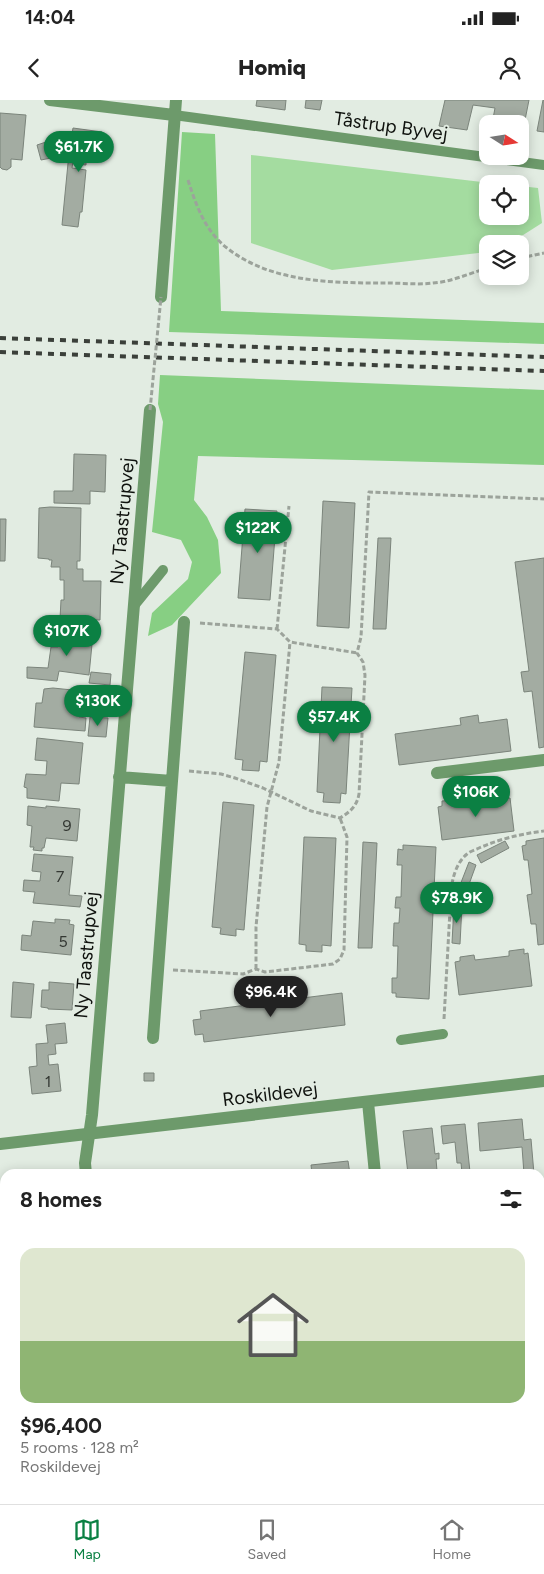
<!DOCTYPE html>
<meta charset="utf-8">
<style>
:root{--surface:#fff;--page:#f6f6f6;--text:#222;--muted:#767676;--line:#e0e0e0;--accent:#0b8043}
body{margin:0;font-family:Figtree,sans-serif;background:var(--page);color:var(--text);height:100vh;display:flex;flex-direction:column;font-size:19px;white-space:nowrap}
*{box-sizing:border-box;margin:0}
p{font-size:16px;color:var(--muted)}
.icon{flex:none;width:28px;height:28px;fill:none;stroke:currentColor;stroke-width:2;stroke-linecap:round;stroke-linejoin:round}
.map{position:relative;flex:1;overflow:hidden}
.drawer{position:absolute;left:0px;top:1069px;width:545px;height:336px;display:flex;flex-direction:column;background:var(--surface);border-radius:15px 15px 0 0;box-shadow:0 2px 12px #0003}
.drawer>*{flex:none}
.needle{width:32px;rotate:102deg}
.buttons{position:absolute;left:479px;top:15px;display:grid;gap:10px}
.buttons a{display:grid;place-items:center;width:50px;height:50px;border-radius:10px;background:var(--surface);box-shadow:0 2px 12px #0003;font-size:25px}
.price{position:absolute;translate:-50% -42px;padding:0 11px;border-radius:18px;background:var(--accent);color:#fff;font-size:16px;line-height:32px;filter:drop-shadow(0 1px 2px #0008)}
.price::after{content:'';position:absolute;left:50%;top:30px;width:15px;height:11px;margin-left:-8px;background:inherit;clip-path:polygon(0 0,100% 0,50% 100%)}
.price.active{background:#222;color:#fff}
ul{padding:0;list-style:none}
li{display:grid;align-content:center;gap:10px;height:265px;padding:0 20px}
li+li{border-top:1px solid var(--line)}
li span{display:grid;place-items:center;height:155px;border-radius:15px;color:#555}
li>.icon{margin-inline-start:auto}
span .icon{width:90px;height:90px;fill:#fffc;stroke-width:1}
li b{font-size:21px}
h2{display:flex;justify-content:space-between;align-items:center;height:60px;padding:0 20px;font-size:21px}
.status{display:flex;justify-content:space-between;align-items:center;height:35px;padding:0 25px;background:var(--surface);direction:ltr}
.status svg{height:14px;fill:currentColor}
header{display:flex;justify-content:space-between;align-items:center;height:65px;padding:0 20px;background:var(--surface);font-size:22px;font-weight:800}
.menu{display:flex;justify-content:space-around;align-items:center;height:70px;border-top:1px solid var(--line);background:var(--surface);font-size:14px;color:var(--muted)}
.menu a{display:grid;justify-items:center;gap:2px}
.menu .active{color:var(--accent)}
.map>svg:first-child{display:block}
.green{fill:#a4dca0}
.forest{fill:#87cf83}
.building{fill:#a3aca2;stroke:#7b847b}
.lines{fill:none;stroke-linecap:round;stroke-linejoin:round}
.path{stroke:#9ca39b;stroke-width:3;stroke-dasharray:5 2.5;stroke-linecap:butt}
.service{stroke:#6d9a6b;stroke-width:10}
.minor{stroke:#6d9a6b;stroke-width:12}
.tertiary{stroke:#6d9a6b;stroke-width:12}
.rail{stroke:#3b403a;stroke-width:4;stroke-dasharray:6 6;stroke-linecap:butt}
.path-bridge{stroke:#9ca39b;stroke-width:3;stroke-dasharray:5 2.5;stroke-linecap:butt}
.labels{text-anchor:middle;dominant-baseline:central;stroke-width:4;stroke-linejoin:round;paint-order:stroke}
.number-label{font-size:16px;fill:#343833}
.street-label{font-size:19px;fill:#0f120e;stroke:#e2ece2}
</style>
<div class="status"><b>14:04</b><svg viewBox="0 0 49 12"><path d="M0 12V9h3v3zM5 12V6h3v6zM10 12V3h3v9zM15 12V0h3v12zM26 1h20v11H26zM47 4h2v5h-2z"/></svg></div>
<header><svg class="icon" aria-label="back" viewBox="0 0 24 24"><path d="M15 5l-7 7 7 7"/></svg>Homiq<svg class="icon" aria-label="person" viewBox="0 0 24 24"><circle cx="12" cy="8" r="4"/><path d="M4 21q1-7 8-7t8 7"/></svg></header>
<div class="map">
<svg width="544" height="1404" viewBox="0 0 544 1404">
<rect width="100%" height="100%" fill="#e2ece2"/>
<path class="green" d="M251,55L499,84H488V116H520V86L538,88L542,123L509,144H488L487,152L332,170L251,143Z"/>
<path class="forest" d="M182,32L215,34L221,211L544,223V244L169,232Z
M160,275L544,290V365L198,356L194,400L207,417L218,440L221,473L172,525L148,536L152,513L188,479L192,462L181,440L152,432L163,322L158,304Z"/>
<path class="building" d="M257,0H286L285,10L256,6Z
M306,0H322L320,10L305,8Z
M445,0H529L523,30L520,29V24H492L495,8L473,5L467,30L439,26Z
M543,0H544V32L537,31Z
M0,13L26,15L22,60L11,59V67L7,70L2,69L0,67Z
M73,28L102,32L98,57L91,56L90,62L86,61V65L75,64L76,54H74L72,68L86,70L82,112H80L78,127L62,125L69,53Z
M46,42L51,58L41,60L37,45Z
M74,354L106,355L105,392L90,391V404L54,403V391H73Z
M323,401L355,403L349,528L317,526Z
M50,407L81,408L80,461H77V469H83V481H101L100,520L60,519L61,500H64V480H60V467H51L52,460H49V459L38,458L39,408Z
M245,409L277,411L270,500L238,498Z
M0,419H6L5,461H0Z
M378,438H391L386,529H373Z
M544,458V647L539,648L532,591L524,592L521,572L529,571L515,462Z
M61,530L93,534L89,575L59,571L57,581L27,578V567L48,568L51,547H58Z
M245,552L276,555L267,662L260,661L259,671L242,670L243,660L235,659Z
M91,572L111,574L110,585L89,583Z
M322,587L352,588L346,694L341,693L340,703L323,702L324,693L317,692Z
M53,588L82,591L79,617L86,618L85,631L34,627L36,603H42L44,589Z
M478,615L479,623L507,619L511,651L399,665L395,634L461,625L460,618Z
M90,617L108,618L106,637L88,636Z
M37,638L83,643L79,684L61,683L59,701L27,698V688L24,687L26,674L46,675L47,661L35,660Z
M506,694V698H510L514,731L442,740L438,707L442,706V701L456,700L457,704L491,700V695Z
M223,702L254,705L244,830L236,829V836L220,834L221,828L212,827Z
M28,706L46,708V706L80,709L77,741L46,738L44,748H42V751L33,750L34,747H30L32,726L27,725Z
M304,737L336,738L331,846L322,845V852L306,851V845L299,844Z
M544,738V844L538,845L536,824H531L527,795L532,794L528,760H524L522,746L526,745V741Z
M505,741L509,748L481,763L477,755Z
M363,742L377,743L372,848H358Z
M403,745L436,747L429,899L396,897V893H392V878H397L398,846H393L394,823H399L400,808H395L396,797H401L402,765H397L398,749L403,750Z
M34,754L73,757L69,795L82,796L80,807L33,803L35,792L23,791L24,780L40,781L41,772L32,771Z
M469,762L476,765L463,801L455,798Z
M454,805H462L460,844L452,843Z
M55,819L70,820L69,824L74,825L71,855L21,850L22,835L31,836L33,821L55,823Z
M524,849V854L528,853L532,886L459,895L455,862L460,861V857L474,855L475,860L509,856V851Z
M13,882L34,884L31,918L11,917Z
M49,882L74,884L72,910L48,909V908L41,907L42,890H49Z
M342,893L345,925L204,942L203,934L195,935L193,920L201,919L200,911Z
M65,923L67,943L55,944L56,954L48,955L49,965L58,964L61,991L32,994L29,967L37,966L36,944L48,943L46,925Z
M144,973H154V981H144Z
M522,1019L524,1040L531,1039L534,1074H524L522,1047L480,1051L478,1023Z
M465,1024L470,1072L462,1073L461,1063H457L455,1042L443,1044L441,1026Z
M432,1028L435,1054L439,1053V1059H436L437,1071L428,1072V1074H408L403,1031Z
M348,1061L350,1074H312L311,1065Z
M288,1070L289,1074H252Z
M5,1102V1116L0,1117V1103Z
M5,1127V1156H0V1128Z
M544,1270V1295L543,1298H540V1271Z
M36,1400H62L64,1404H29Z
M347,1400H387V1404H348Z
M453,1400H500L501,1404H485L484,1402L454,1404Z"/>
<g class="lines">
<path class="path" d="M188,80C196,105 205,131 227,148C271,183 334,183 387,183C402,183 418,185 433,183C451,182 470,173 488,168
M520,158L544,153
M200,523L277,529L290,542L357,553
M277,529L289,406
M189,671L221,674L235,678L263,688L311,711L340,718C350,712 357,706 359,694L365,575L363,562L357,553L361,537L369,392L544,399
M256,869V827L267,707L279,662L290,542
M173,870L243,874L256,869L265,872L333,864L340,859L344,850L347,737L340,718
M444,919L451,792C452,779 456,763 467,754C469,752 474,750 477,749C499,739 520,734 544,731"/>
<path class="service" d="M174,15L544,65
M133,507L163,470
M401,940L443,934"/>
<path class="minor" d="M50,0L174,15
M161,197L176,0
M437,673L544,660
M119,677L172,681L153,938
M172,681L184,522
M368,1002L375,1074
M86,1074L85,1063L92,1015L150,310
M100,1400V1404
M414,1400V1404"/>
<path class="tertiary" d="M0,1044L544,981"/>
<path class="rail" d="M0,238L544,257
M0,252L544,271"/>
<path class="path-bridge" d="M150,310L161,197"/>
</g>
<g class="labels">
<g class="number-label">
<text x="67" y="725">9</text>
<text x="60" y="776">7</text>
<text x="63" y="841">5</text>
<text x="48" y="981">1</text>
</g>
<g class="street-label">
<text transform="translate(391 26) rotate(8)">Tåstrup Byvej</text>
<text transform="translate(122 421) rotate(-85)">Ny Taastrupvej</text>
<text transform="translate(86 855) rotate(-85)">Ny Taastrupvej</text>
<text transform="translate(270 994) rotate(-7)">Roskildevej</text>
</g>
</g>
</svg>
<div class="buttons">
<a><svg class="needle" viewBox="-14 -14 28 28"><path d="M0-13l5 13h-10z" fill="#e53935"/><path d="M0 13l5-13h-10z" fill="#767676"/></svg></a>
<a><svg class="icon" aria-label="locate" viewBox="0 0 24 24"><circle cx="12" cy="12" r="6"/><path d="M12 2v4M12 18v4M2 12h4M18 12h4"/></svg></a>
<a><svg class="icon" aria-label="layers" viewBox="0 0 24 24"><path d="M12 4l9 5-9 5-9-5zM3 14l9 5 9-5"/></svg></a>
</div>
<b class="price" style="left:79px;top:73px">$61.7K</b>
<b class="price" style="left:258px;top:454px">$122K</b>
<b class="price" style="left:67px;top:557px">$107K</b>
<b class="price" style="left:98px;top:627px">$130K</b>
<b class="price" style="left:334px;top:643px">$57.4K</b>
<b class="price" style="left:476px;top:718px">$106K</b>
<b class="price" style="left:457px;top:824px">$78.9K</b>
<b class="price active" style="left:271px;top:918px">$96.4K</b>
<section class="drawer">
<h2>8 homes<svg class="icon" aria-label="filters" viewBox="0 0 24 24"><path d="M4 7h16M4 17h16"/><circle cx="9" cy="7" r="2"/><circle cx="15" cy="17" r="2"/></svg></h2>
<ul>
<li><span style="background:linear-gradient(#dfe7d0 60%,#8fb573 0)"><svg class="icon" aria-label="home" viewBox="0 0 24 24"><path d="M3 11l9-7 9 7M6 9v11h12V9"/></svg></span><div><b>$96,400</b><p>5 rooms · 128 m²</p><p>Roskildevej</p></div></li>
</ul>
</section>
</div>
<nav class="menu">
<a class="active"><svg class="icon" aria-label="map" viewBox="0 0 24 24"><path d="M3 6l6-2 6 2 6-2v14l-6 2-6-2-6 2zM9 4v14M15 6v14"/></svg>Map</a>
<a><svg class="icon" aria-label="saved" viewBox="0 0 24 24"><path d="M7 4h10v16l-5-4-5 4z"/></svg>Saved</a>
<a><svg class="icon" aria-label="home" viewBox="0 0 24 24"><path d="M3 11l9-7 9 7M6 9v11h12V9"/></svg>Home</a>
</nav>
